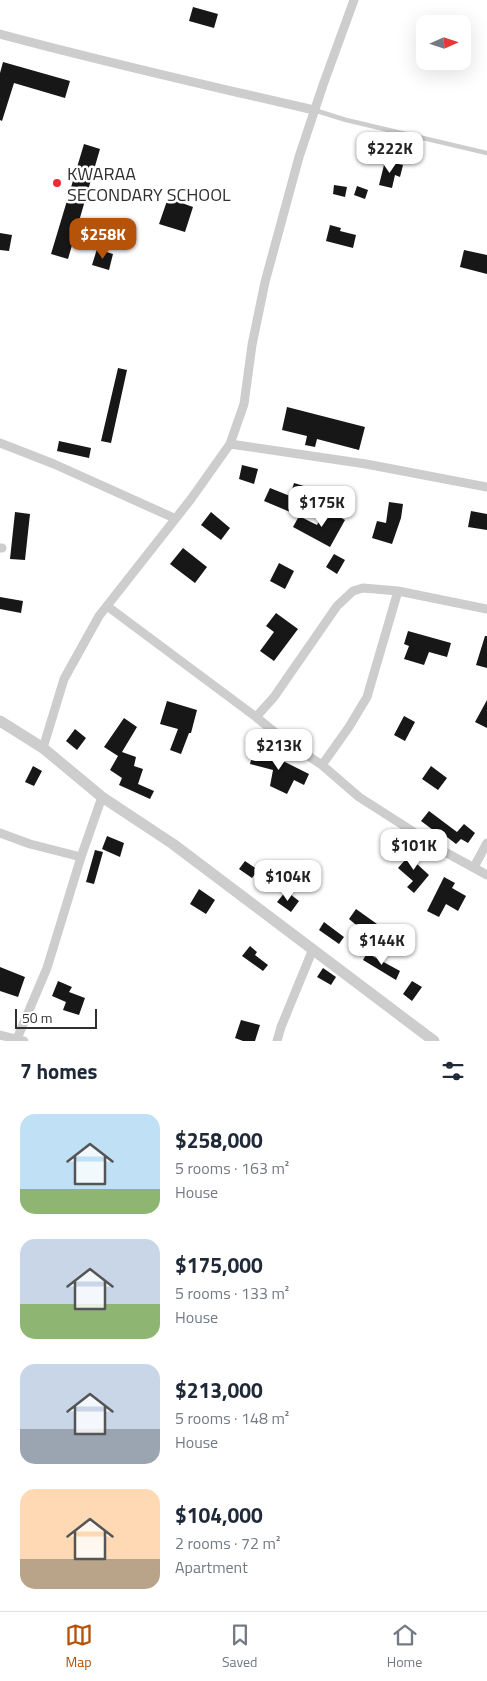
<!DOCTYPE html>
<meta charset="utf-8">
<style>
:root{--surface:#fff;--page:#f6f6f7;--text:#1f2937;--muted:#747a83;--line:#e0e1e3;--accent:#b45309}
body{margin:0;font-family:"Titillium Web",sans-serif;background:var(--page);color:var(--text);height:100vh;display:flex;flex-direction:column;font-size:19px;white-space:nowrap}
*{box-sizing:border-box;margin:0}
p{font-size:16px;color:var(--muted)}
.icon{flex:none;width:28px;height:28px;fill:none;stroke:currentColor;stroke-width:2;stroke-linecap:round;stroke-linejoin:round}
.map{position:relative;height:1041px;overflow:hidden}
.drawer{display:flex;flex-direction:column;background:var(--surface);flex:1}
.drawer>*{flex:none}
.needle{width:32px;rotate:87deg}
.tools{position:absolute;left:416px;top:15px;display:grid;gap:10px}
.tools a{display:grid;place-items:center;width:55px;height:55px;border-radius:10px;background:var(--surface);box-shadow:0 5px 20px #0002;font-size:25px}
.scale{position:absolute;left:15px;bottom:12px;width:82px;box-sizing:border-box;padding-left:5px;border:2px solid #303030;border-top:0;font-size:14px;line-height:18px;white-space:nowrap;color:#303030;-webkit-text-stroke:4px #fff;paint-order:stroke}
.price{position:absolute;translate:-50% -42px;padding:0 11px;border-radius:10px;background:#fff;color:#222;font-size:16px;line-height:32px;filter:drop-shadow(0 1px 2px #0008)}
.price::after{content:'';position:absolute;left:50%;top:30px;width:15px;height:11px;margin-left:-8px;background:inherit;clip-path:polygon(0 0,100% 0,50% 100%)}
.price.active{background:var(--accent);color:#fff}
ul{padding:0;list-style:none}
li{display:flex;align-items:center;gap:15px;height:125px;padding:0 20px}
li span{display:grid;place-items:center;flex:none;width:140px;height:100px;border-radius:15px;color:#555}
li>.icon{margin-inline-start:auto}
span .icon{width:60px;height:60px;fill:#fffc;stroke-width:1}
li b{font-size:21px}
h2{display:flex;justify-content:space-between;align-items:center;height:60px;padding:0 20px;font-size:21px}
.dock{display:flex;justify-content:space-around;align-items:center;height:70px;border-top:1px solid var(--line);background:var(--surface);font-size:14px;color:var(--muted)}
.dock a{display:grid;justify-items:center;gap:2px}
.dock .active{color:var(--accent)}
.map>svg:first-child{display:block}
.building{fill:#171717}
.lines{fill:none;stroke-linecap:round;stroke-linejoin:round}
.service{stroke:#cdcdcd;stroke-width:4.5}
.minor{stroke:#cdcdcd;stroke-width:9}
.tertiary{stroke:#cdcdcd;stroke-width:11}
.poi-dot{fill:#ee2c38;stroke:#fff;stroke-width:2}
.labels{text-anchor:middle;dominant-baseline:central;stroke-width:5;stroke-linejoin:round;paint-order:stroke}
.poi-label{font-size:18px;fill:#303030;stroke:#fff;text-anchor:start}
</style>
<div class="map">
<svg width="487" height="1041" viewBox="0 0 487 1041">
<rect width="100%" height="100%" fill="#fff"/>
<path class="building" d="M193,7L218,14L214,28L189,21Z
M3,62L70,81L65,98L14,83L2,121L0,120V73Z
M84,144L100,149L68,259L51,254Z
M385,161L403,165L400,177L395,175L392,188L379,185Z
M334,185L347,187L345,197L333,194Z
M357,186L368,190L365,199L354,195Z
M168,198L193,207L185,232L159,224Z
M330,225L341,228L340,231L356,235L353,248L326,241Z
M0,233L12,235L9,251L0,250Z
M97,249L113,254L109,270L92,265Z
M464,250L487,255V274L460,267Z
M118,368L127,370L111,443L101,441Z
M287,407L365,427L359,450L317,439L315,447L305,445L307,436L282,430Z
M59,441L91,448L89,458L57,451Z
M242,465L258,469L254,484L239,479Z
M294,483L307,487L305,494L312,498L302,517L264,501L270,488L290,496Z
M389,502L403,504L401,518L392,544L372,538L377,521L386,523Z
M326,509L345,520L330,547L293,527L299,516L317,525Z
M471,511L487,514V530L468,527Z
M15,512L30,514L25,560L10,559Z
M211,512L230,528L221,540L201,525Z
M183,548L207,567L195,583L170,564Z
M334,554L345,560L337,574L326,567Z
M279,563L294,571L285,589L270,581Z
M0,597L23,601L21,613L0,609Z
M276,613L298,629L274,661L260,651L274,632L266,626Z
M408,631L451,643L447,657L429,652L424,665L404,659L409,646L404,644Z
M485,636H487V668L476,665Z
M487,700V728L475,722Z
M167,701L197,710L191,733H189L181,754L170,750L178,729L160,724Z
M404,716L415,722L405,741L394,735Z
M124,718L137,727L122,752L136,757L134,766L143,769L138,784L154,791L150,799L119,785L122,778L110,770L118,756L104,747Z
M75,729L86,738L77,750L66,741Z
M254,749L284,758L283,761L309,774L304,785L294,780L287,794L270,786L273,770L250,764Z
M33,766L42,771L34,786L25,782Z
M431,766L447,778L438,790L422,779Z
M429,811L457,832L464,824L475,833L468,843L461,839L456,844L447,837L445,839L421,821Z
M107,836L124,843L120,857L102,849Z
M95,850L103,852L94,884L86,882Z
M413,851L422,858L417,864L429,875L414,893L407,887L413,881L398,868Z
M245,861L258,870L252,878L239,869Z
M444,877L455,883L452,888L466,896L458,911L446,904L439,917L427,911Z
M199,889L215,900L206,914L190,904Z
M286,891L299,901L291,912L277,902Z
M356,909L377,924L368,935L349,919Z
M324,922L344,937L339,944L319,930Z
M250,946L257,952L255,955L268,965L263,971L242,956Z
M367,953L400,971L396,980L363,960Z
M0,967L25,977L18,997L0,991Z
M323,968L336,977L331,985L317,977Z
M58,981L72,987L69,992L85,998L79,1015L63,1010L66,1002L52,996Z
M412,981L422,987L412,1001L403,994Z
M241,1020L260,1025L255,1041H243L235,1038Z"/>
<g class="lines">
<path class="service" d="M314,110L346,120L487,153"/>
<path class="minor" d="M0,34C104,62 209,86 314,110
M0,443L54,464L174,518
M230,444L366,464L487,487
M0,548H2
M107,606L256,717L287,742L322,765L359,797L445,852L487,875
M256,717L274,697L337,606L353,591L363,588L398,591L487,609
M43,748L64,679L99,616L191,499L230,444L244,404L252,345L265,282L299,157L323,85L354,0
M322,765L349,727L367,697L398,591
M0,833L30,844L81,857
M474,867L487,843
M0,1035L24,1041
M16,1041L47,968L81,857L102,797
M277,1041L281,1027L313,949"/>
<path class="tertiary" d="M0,721L43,748L102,797L173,844L434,1041"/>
</g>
<circle class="poi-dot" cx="57" cy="183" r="5"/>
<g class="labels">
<g class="poi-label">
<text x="67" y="173">KWARAA<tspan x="67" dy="21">SECONDARY SCHOOL</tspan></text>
</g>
</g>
</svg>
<div class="tools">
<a><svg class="needle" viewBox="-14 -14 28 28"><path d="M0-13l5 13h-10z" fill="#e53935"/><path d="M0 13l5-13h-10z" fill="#747a83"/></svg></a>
</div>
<div class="scale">50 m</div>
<b class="price" style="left:390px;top:174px">$222K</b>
<b class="price active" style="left:103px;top:260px">$258K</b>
<b class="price" style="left:322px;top:528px">$175K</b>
<b class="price" style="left:279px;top:771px">$213K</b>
<b class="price" style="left:414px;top:871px">$101K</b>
<b class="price" style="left:288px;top:902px">$104K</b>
<b class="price" style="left:382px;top:966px">$144K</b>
</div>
<section class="drawer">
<h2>7 homes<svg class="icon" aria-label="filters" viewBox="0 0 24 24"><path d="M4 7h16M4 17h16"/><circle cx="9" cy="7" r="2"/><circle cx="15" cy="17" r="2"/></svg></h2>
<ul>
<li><span style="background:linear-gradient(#bfe0f5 75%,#8fb573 0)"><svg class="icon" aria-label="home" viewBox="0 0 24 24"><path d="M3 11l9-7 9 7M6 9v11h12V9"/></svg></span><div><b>$258,000</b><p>5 rooms · 163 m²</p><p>House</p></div></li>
<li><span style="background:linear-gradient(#c9d6e8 65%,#8fb573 0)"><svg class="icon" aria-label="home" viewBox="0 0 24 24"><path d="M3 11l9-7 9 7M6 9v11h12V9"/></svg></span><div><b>$175,000</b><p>5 rooms · 133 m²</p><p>House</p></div></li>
<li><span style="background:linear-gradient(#c9d6e8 65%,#9aa5b1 0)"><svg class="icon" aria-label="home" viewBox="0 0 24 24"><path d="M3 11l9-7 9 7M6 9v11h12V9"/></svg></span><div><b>$213,000</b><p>5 rooms · 148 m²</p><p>House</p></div></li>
<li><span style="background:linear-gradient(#ffd9b3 70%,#b9a48a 0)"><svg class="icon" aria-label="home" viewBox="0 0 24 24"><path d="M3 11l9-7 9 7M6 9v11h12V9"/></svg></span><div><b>$104,000</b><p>2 rooms · 72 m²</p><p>Apartment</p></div></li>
</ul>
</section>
<nav class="dock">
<a class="active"><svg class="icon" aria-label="map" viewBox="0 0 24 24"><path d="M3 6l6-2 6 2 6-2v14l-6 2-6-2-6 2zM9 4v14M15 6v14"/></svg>Map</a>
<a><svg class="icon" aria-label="saved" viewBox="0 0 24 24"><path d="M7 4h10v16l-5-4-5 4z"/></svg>Saved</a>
<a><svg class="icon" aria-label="home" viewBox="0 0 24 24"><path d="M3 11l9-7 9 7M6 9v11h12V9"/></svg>Home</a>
</nav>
